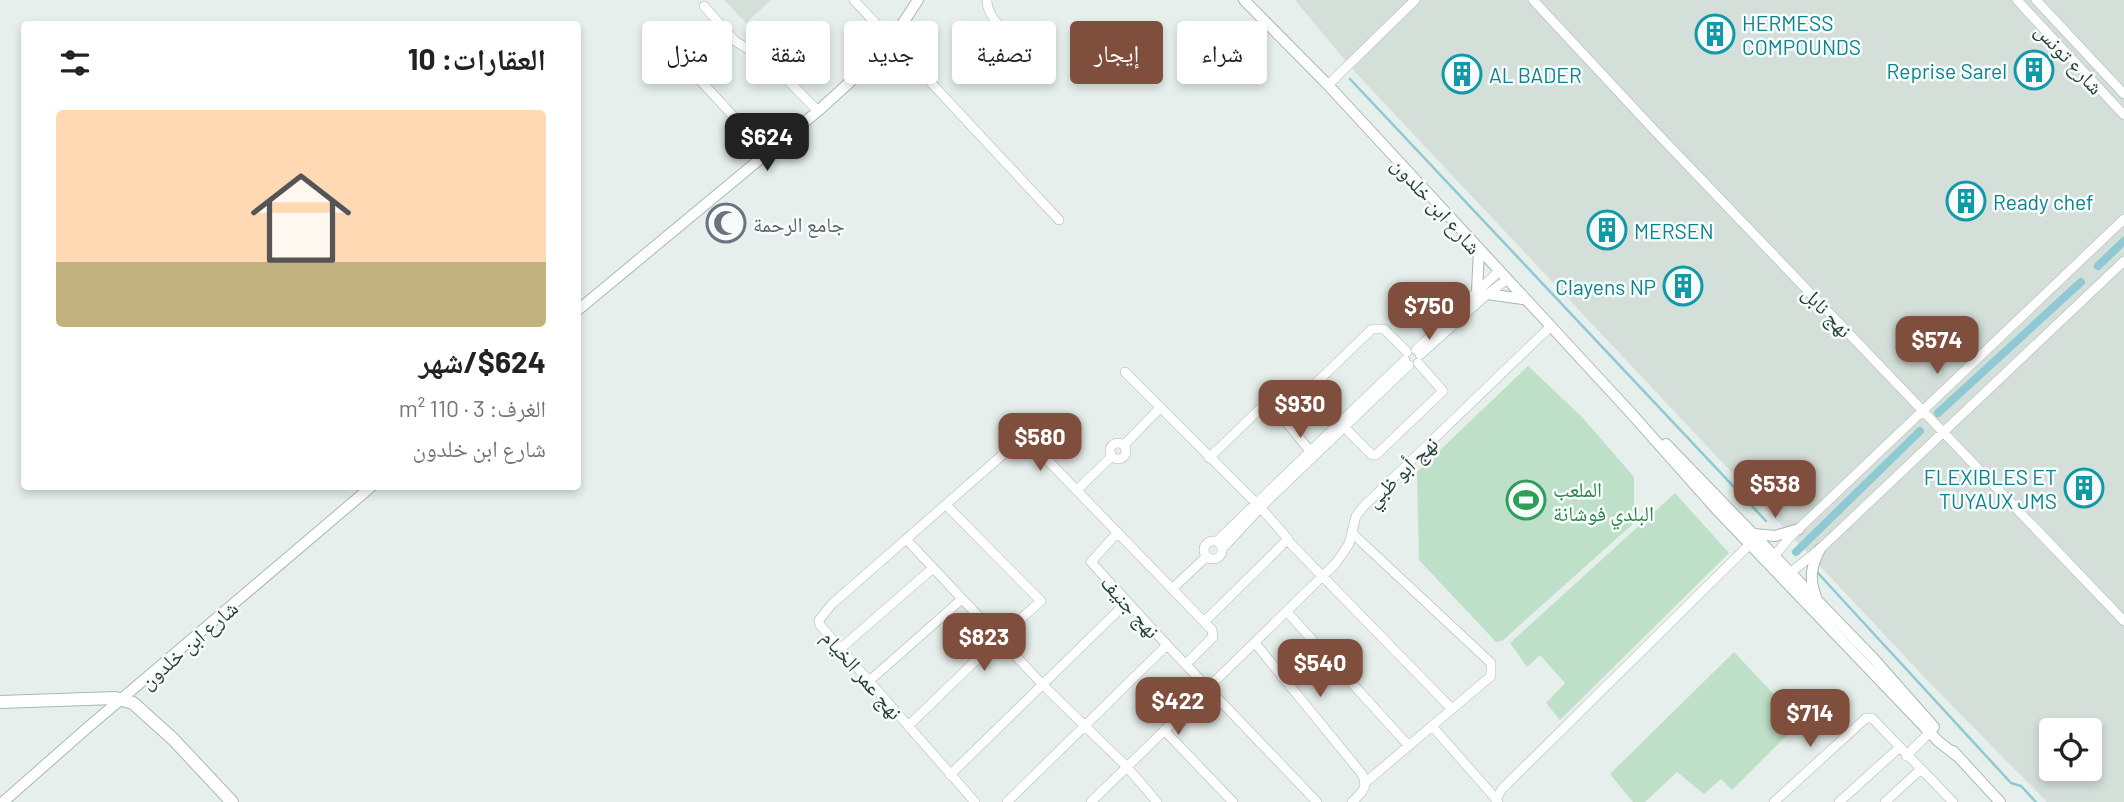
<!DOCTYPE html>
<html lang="ar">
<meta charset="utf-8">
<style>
:root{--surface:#fff;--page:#f2f2f2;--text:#222;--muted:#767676;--accent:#804e3d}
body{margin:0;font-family:Barlow,"Noto Naskh Arabic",sans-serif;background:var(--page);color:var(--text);direction:rtl;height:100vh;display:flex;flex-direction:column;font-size:26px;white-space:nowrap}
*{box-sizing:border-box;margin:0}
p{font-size:23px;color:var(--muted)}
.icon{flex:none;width:38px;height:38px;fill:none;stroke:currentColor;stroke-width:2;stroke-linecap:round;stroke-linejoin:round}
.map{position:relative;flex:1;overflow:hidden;direction:ltr}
.panel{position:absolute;left:21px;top:21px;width:560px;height:469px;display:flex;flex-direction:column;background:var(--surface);border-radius:7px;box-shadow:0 4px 10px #0003;direction:rtl}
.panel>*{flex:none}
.banner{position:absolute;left:602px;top:21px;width:665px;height:63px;direction:rtl;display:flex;gap:14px}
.fabs{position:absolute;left:2039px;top:718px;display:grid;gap:14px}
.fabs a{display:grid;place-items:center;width:63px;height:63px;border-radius:7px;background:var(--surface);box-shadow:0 4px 10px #0003;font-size:35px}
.price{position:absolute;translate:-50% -60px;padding:0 16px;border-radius:14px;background:var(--accent);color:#fff;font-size:23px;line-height:46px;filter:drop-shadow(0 2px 4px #0008)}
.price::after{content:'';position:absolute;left:50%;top:42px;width:21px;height:16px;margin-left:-10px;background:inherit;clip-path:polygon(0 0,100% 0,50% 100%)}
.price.current{background:#222;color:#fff}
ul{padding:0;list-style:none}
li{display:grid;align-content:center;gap:14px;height:371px;padding:0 35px}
li span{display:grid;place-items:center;height:217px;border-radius:7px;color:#555}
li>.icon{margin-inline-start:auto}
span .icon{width:126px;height:126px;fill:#fffc;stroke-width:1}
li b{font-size:30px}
h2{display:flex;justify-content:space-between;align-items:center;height:84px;padding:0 35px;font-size:30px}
.pill{padding:0 24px;border-radius:7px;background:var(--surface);box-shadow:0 4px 10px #0003;font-size:24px;line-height:63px}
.pill.current{background:var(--accent);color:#fff}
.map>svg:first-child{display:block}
.built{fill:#d4dfda;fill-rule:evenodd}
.green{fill:#bfe0c8}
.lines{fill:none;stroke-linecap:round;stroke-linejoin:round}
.stream{stroke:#8ec9d4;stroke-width:2.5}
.canal{stroke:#8ec9d4;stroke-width:8}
.minor-casing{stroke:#a8b8b2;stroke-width:10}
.tertiary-casing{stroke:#a8b8b2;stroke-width:12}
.secondary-casing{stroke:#a4bbb3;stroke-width:14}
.minor{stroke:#fff;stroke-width:9}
.tertiary{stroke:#fff;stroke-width:10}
.secondary{stroke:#fff;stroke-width:12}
.labels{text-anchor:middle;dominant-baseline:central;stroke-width:5;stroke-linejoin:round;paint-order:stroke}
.culture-label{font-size:21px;fill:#0d838f;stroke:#f7fbf9;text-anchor:start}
.street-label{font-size:21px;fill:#24423a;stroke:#f7fbf9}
.worship-label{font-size:21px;fill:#5b616d;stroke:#f7fbf9;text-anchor:start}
.leisure-label{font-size:21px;fill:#27864d;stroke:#f7fbf9;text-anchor:start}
</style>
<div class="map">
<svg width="2124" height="802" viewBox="0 0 2124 802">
<rect width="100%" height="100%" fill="#e6efeb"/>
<path class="built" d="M724,0H771L746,23Z
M1295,0H2124V802H2047L1928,681L1354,71ZM2051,730H2090V768H2051Z"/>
<path class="green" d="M1528,366L1581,416L1634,477V523L1502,641L1496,642L1419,560L1417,472Z
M1675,493L1729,553L1560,720L1546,703L1565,683L1540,655L1527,667L1510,643Z
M1734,652L1800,722L1732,790L1721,779L1704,794L1677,772L1645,802H1633L1610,774Z"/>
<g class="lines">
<path class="stream" d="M1350,79L1766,521
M1817,572L2011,783L2021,786L2036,802"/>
<path class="canal" d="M2098,266L2124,241
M1938,413L2081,282
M1796,552L1920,431"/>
<defs>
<path id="minor" d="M854,0L1059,220
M987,0C986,19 1014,40 1027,52
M1533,0L1655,131L2124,621
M2017,0L2124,115
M2036,0L2124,94
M704,6L735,41L771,63L818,111
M658,39L699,79L767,153
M1328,85L1415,0
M1416,350L1498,272
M1420,355L1484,297L1506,280
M1125,372L1261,508L1288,539L1204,622
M1340,423L1372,455H1376L1443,391L1418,363
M1110 451a8 8 0 1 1 16 0a8 8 0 1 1-16 0Z
M1124,445L1159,409
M1310,451L1284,419V414L1372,329H1384L1407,352
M1209,458L1264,405L1283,417
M1077,490L1112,456
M1118,532L1091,562L1167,645L1317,802
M906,539L1043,685L1127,767L1157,802
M1204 550a9 9 0 1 1 18 0a9 9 0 1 1-18 0Z
M1288,541L1452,709L1491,676V663L1352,533
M1216,542L1405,360
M1222,549L1263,505L1409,365
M1770,561L1790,537L2124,219
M1785,577L1820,549L2124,261
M1172,589L1206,557
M1287,612L1409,746
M1255,643L1362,774C1369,788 1362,792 1352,802
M840,649L933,568
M868,682L962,599
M908,726L1000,637L1041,601L946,505
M1432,726L1496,799V802
M1164,730L1233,802
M1906,756L1932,730
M950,775L1127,602
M1366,782L1452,709
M975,802L820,625L819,620L832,604L1024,436L1212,630L1213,637L1186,664
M1007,802L1167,645
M1091,802L1336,563L1349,544L1356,516L1363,507L1550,327
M1498,802L1496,799L1502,789L1749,545
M1774,802L1866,718H1872L1953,802
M1839,802L1899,748
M1885,802L1920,770"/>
<path id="tertiary" d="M1244,0L1328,85L1630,412L1717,510L1938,741L1957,756
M1477,291L1479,250
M1487,294L1523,299
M578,310L818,111L861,72L891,41L918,0
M1666,444L1874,659L1934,727
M1754,534L1775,536L1799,529
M1816,597C1809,578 1811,567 1820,549
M1953,751L2000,802
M3,802L86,729L372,486"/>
<path id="secondary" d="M0,702L115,698L133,703L173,739L232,802"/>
</defs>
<use href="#minor" class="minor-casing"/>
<use href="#tertiary" class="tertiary-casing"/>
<use href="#secondary" class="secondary-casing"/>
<use href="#minor" class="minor"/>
<use href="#tertiary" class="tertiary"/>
<use href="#secondary" class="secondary"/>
</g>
<defs>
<symbol id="building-ring" viewBox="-11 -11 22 22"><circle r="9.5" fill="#f7fbf9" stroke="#0f9aa8" stroke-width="1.5"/><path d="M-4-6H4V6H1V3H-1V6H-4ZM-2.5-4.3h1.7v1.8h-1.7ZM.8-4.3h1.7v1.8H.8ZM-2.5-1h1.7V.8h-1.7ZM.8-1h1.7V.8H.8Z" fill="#0f9aa8"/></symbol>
<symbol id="mosque-ring" viewBox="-11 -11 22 22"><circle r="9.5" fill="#f7fbf9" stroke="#6b7280" stroke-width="1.5"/><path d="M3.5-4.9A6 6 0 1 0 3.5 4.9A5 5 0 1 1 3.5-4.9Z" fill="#6b7280"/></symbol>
<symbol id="stadium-ring" viewBox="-11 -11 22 22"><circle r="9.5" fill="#f7fbf9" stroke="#2e9e5b" stroke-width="1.5"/><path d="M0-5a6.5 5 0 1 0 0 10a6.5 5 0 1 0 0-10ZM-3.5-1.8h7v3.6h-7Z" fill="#2e9e5b"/></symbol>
</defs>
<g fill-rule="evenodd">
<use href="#building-ring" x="1693" y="12" width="44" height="44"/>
<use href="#building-ring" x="2012" y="48" width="44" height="44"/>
<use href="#building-ring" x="1440" y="52" width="44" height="44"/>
<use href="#building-ring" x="1944" y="179" width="44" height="44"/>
<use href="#mosque-ring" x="704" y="201" width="44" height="44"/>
<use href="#building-ring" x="1585" y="208" width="44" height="44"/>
<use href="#building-ring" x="1661" y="264" width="44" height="44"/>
<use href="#building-ring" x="2062" y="466" width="44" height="44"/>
<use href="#stadium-ring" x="1504" y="478" width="44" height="44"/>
</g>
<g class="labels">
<g class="culture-label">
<text x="1742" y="22">HERMESS<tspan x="1742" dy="24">COMPOUNDS</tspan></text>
<text x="2007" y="70" text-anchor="end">Reprise Sarel</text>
<text x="1489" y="74">AL BADER</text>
<text x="1993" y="201">Ready chef</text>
<text x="1634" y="230">MERSEN</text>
<text x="1656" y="286" text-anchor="end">Clayens NP</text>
<text x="2057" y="476" text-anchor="end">FLEXIBLES ET<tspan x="2057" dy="24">TUYAUX JMS</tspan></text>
</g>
<g class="street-label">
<text transform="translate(2070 58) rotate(47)">شارع تونس</text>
<text transform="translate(1437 205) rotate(48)">شارع ابن خلدون</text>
<text transform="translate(1828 311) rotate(47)">نهج نابل</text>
<text transform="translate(1401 471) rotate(-44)">نهج أبو ظبي</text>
<text transform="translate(1131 606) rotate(48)">نهج جنيف</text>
<text transform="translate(188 644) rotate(-41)">شارع ابن خلدون</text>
<text transform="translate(863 674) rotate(49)">نهج عمر الخيام</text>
</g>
<g class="worship-label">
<text x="753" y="223">جامع الرحمة</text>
</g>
<g class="leisure-label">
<text x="1553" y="488">الملعب<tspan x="1553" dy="24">البلدي فوشانة</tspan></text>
</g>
</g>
</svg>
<div class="fabs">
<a><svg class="icon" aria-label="locate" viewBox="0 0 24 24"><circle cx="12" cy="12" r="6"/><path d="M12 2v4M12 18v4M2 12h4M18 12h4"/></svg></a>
</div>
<b class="price current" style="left:767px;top:173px">$624</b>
<b class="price" style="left:1429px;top:342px">$750</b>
<b class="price" style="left:1937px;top:376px">$574</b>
<b class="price" style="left:1300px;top:440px">$930</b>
<b class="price" style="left:1040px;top:473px">$580</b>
<b class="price" style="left:1775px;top:520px">$538</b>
<b class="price" style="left:984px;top:673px">$823</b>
<b class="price" style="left:1320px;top:699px">$540</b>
<b class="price" style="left:1178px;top:737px">$422</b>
<b class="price" style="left:1810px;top:749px">$714</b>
<div class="banner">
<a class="pill">شراء</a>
<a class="pill current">إيجار</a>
<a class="pill">تصفية</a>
<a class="pill">جديد</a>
<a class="pill">شقة</a>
<a class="pill">منزل</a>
</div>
<section class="panel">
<h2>العقارات: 10<svg class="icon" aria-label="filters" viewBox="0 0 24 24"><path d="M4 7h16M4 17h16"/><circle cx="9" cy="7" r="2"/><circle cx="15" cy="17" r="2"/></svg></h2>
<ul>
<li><span style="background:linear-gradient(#ffd9b3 70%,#c2b280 0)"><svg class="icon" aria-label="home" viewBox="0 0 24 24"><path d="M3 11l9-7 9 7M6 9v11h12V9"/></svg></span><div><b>$624/شهر</b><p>الغرف: 3 · 110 m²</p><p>شارع ابن خلدون</p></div></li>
</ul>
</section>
</div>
